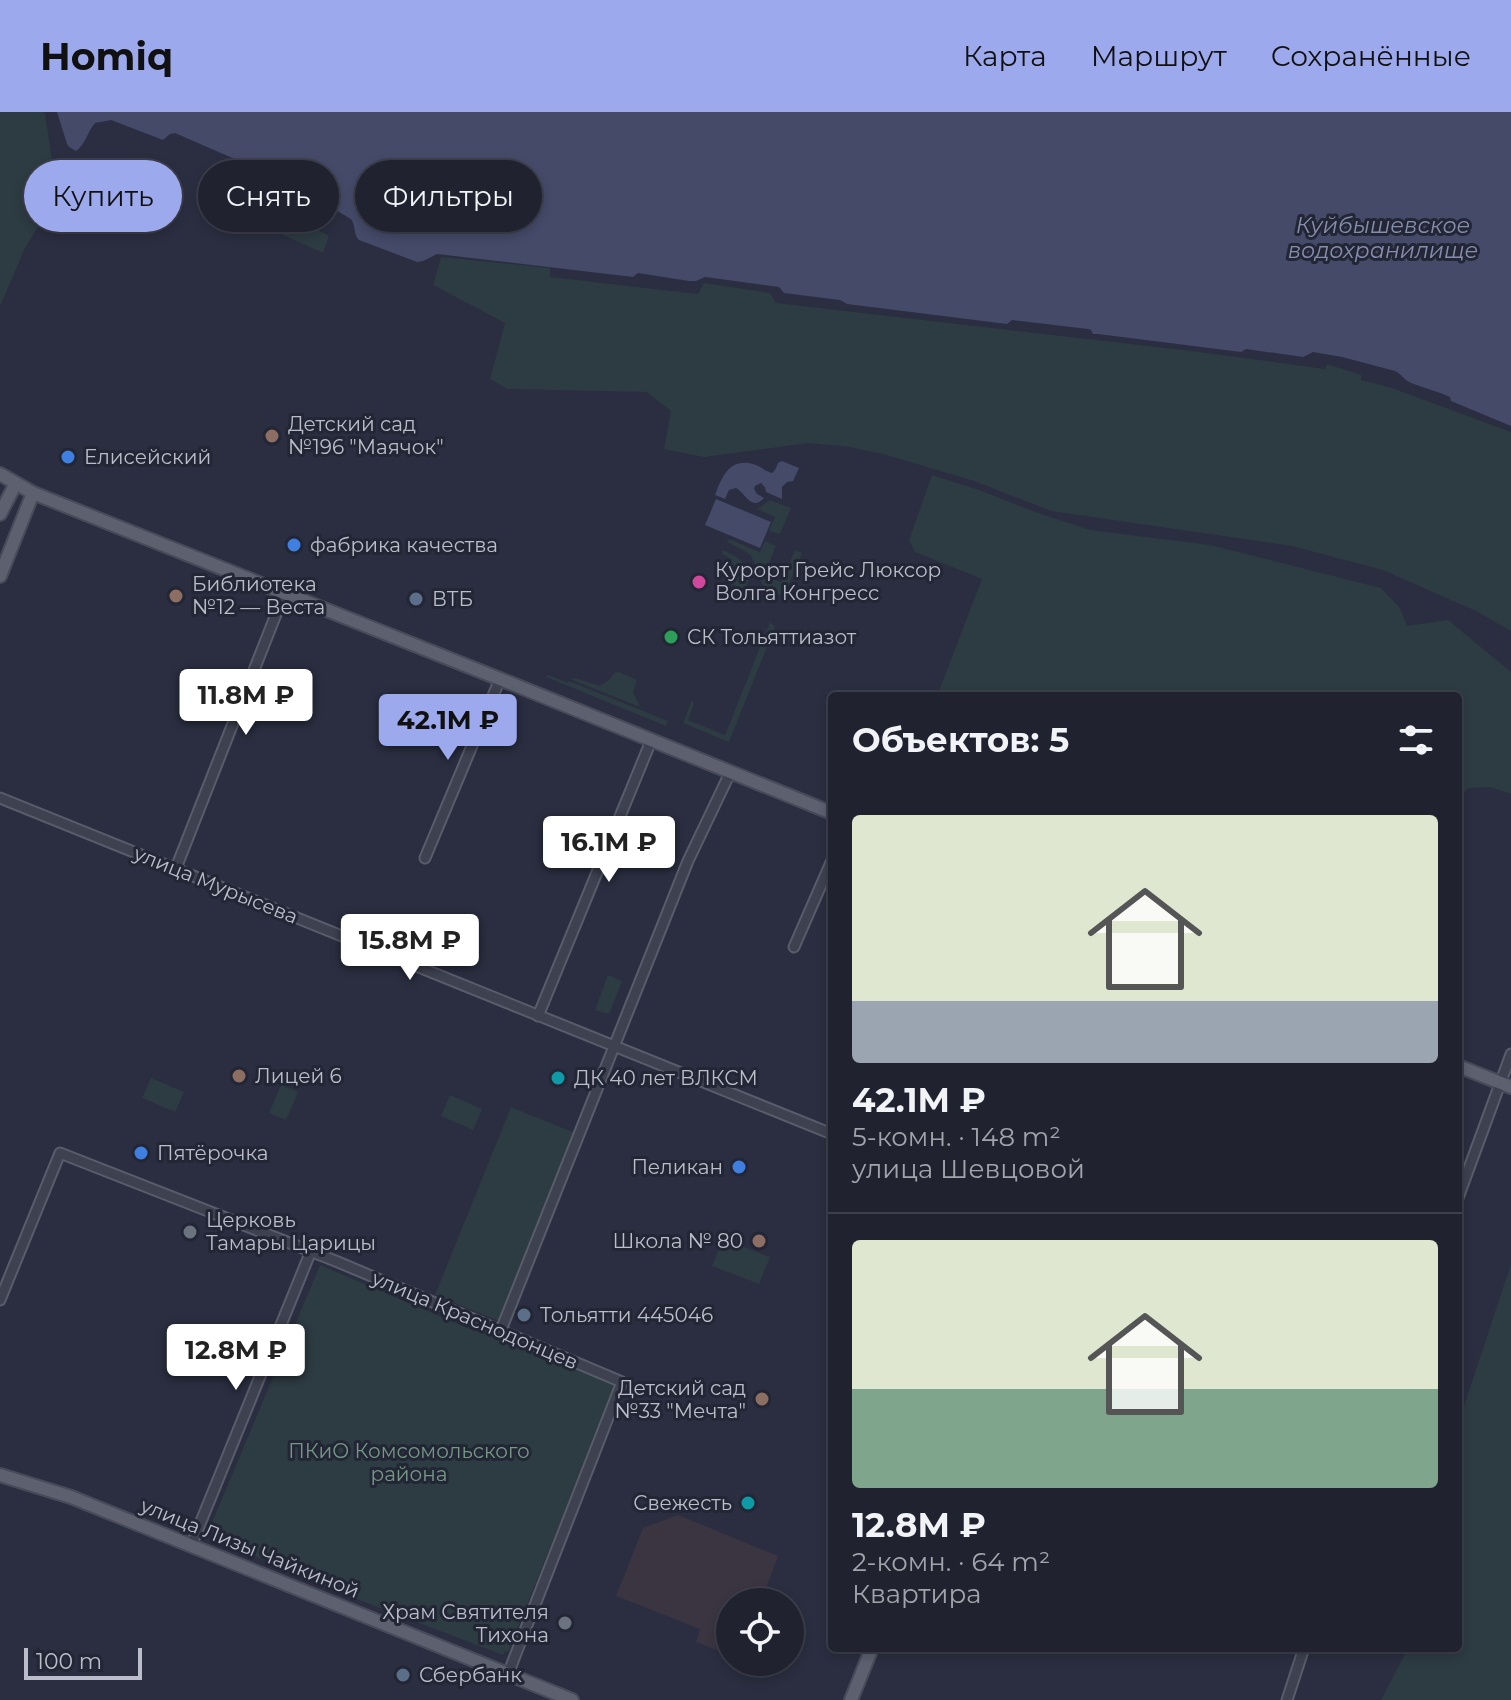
<!DOCTYPE html>
<html lang="ru">
<meta charset="utf-8">
<style>
:root{--surface:#202230;--page:#2d2f3c;--text:#f1f3f6;--muted:#a2a4ab;--line:#3d3f4c;--accent:#9da9ed}
body{margin:0;font-family:Montserrat,sans-serif;background:var(--page);color:var(--text);height:100vh;display:flex;flex-direction:column;font-size:30px;white-space:nowrap}
*{box-sizing:border-box;margin:0}
p{font-size:26px;color:var(--muted)}
.icon{flex:none;width:44px;height:44px;fill:none;stroke:currentColor;stroke-width:2;stroke-linecap:round;stroke-linejoin:round}
.map{position:relative;flex:1;overflow:hidden}
.sheet{position:absolute;left:828px;top:580px;width:634px;height:960px;display:flex;flex-direction:column;background:var(--surface);border-radius:8px;box-shadow:0 4px 12px #0003,0 0 0 2px var(--line)}
.sheet>*{flex:none}
.hud{position:absolute;left:24px;top:48px;width:684px;height:72px;display:flex;gap:16px}
.tools{position:absolute;left:716px;top:1476px;display:grid;gap:16px}
.tools a{display:grid;place-items:center;width:88px;height:88px;border-radius:50%;background:var(--surface);box-shadow:0 4px 12px #0003,0 0 0 2px var(--line);font-size:40px}
.scale{position:absolute;left:24px;bottom:20px;width:118px;box-sizing:border-box;padding-left:8px;border:4px solid #bbbdca;border-top:0;font-size:22px;line-height:28px;white-space:nowrap;color:#bbbdca;-webkit-text-stroke:6px #222635;paint-order:stroke}
.price{position:absolute;translate:-50% -68px;padding:0 18px;border-radius:8px;background:#fff;color:#222;font-size:26px;line-height:52px;filter:drop-shadow(0 2px 4px #0008)}
.price::after{content:'';position:absolute;left:50%;top:48px;width:24px;height:18px;margin-left:-12px;background:inherit;clip-path:polygon(0 0,100% 0,50% 100%)}
.price.selected{background:var(--accent);color:#111}
ul{padding:0;list-style:none}
li{display:grid;align-content:center;gap:16px;height:424px;padding:0 24px}
li+li{border-top:2px solid var(--line)}
li span{display:grid;place-items:center;height:248px;border-radius:8px;color:#555}
li>.icon{margin-inline-start:auto}
span .icon{width:144px;height:144px;fill:#fffc;stroke-width:1}
li b{font-size:34px}
h2{display:flex;justify-content:space-between;align-items:center;height:96px;padding:0 24px;font-size:34px}
.pill{padding:0 28px;border-radius:36px;background:var(--surface);box-shadow:0 4px 12px #0003,0 0 0 2px var(--line);font-size:28px;line-height:72px}
.pill.selected{background:var(--accent);color:#111}
header{display:flex;align-items:center;gap:48px;box-sizing:border-box;height:112px;padding:0 40px;background:var(--accent);color:#111}
header strong{font-size:38px}
nav{display:flex;gap:44px;margin-inline-start:auto;font-size:28px}
.map>svg:first-child{display:block}
.medical{fill:#3a3541}
.green{fill:#2d3b42}
.water{fill:#444a68}
.lines{fill:none;stroke-linecap:round;stroke-linejoin:round}
.minor-casing{stroke:#595c6a;stroke-width:13}
.major-casing{stroke:#484a59;stroke-width:16}
.minor{stroke:#3e4150;stroke-width:9}
.major{stroke:#5c606f;stroke-width:12}
.education-dot{fill:#8d6e63;stroke:#222635;stroke-width:3}
.shop-dot{fill:#3f7fe0;stroke:#222635;stroke-width:3}
.hotel-dot{fill:#d1479c;stroke:#222635;stroke-width:3}
.service-dot{fill:#5c6f8a;stroke:#222635;stroke-width:3}
.leisure-dot{fill:#2e9e5b;stroke:#222635;stroke-width:3}
.culture-dot{fill:#0f9aa8;stroke:#222635;stroke-width:3}
.worship-dot{fill:#6b7280;stroke:#222635;stroke-width:3}
.labels{text-anchor:middle;dominant-baseline:central;stroke-width:6;stroke-linejoin:round;paint-order:stroke}
.poi-label{font-size:20px;fill:#bbbdca;stroke:#222635;text-anchor:start}
.street-label{font-size:20px;fill:#bbbdca;stroke:#222635}
.park-label{font-size:20px;fill:#759885;stroke:#222635}
.water-label{font-size:22px;font-style:italic;fill:#868dad;stroke:#222635}
</style>
<header>
<strong>Homiq</strong>
<nav><a>Карта</a><a>Маршрут</a><a>Сохранённые</a></nav>
</header>
<div class="map">
<svg width="1511" height="1588" viewBox="0 0 1511 1588">
<rect width="100%" height="100%" fill="#2a2e40"/>
<path class="medical" d="M678,1403L778,1444L761,1490H730V1543L696,1530L700,1517L616,1484L643,1416Z"/>
<path class="green" d="M0,0H43L45,2L54,62L51,77H49L39,113L25,136L0,194Z
M268,91L329,124L323,141L253,109L260,97Z
M441,145L550,156V165L698,182L704,171L770,181L776,191L1192,239L1325,257L1327,252L1361,263V268L1392,276L1511,320V519L1476,499L1383,458L1292,434L1051,399L974,369L883,342L850,335L808,331L704,345L664,337L671,299L647,280L507,277L490,267L505,211L433,173Z
M932,363L979,378L1038,401L1090,418L1210,433L1381,476L1400,496L1407,514L1448,508L1511,560V682L1490,675L1469,676L1458,686V584H937L982,467L915,440L909,428Z
M770,388L791,396L780,422L769,419L775,405L757,397Z
M729,427L760,440L765,429L776,434L764,463L781,470L795,438L802,441L784,484C753,474 763,466 750,442L727,430Z
M722,438C740,446 745,447 749,468L745,476H741L728,471L733,460L728,457L732,448L722,441Z
M770,510L775,515L729,630L683,611L692,588L694,592L688,608L725,623Z
M614,561L619,560L637,568L633,580L640,595L570,567L575,566L600,574L609,568Z
M548,563L568,571L569,569L668,609L666,614L546,565Z
M608,863L622,869L609,902L595,898Z
M151,966L184,980L175,1000L142,986Z
M281,973L298,980L286,1008L269,1001Z
M450,983L482,997L473,1018L441,1004Z
M511,995L575,1021L499,1209L435,1183Z
M723,1127L770,1145L759,1172L712,1154Z
M1511,1152V1588H1381L1408,1536H1458V1312Z
M320,1153L472,1218L476,1212L616,1271L508,1540L505,1539L503,1543L354,1486L214,1427L211,1413Z"/>
<path class="water" d="M57,0H1511V314L1451,289L1450,285C1437,279 1424,276 1411,271C1404,268 1403,263 1395,259L1342,245L1313,240L1303,245L1246,237L1241,240L1098,222H1093L1091,218L1088,217L1012,208L1007,212L847,192L840,188L784,181L779,175L705,165L696,169H689L638,161L633,165L437,142L423,149L417,150L359,128C353,122 356,114 351,107L261,54L230,45L175,21L170,22L163,28L111,8L95,11C88,19 85,33 76,39L69,35L67,32Z
M782,349L799,356L793,369L787,370L782,375V387L766,380L765,375L761,371L755,374L754,377L757,382L764,386C751,400 746,381 736,376L729,378L725,387L715,383C722,365 729,346 753,352C760,354 765,359 772,361L775,358L778,351Z
M716,387L771,410L760,436L705,413Z"/>
<g class="lines">
<defs>
<path id="minor" d="M0,686L832,1022
M425,746L500,567
M176,756L284,482
M794,835L832,748
M538,904L651,629
M1458,1086L1511,942
M0,1188L60,1041L338,1150L622,1270L508,1562
M501,1218L688,749L730,661
M191,1434L311,1139
M1287,1588L1304,1536"/>
<path id="major" d="M0,362L33,381L500,567L832,701
M0,402L15,373
M0,464L33,381
M1458,954L1511,975
M0,1363L71,1385L572,1588
M851,1588L872,1536"/>
</defs>
<use href="#minor" class="minor-casing"/>
<use href="#major" class="major-casing"/>
<use href="#minor" class="minor"/>
<use href="#major" class="major"/>
</g>
<g class="education-dot">
<circle cx="272" cy="324" r="8"/>
<circle cx="176" cy="484" r="8"/>
<circle cx="239" cy="964" r="8"/>
<circle cx="759" cy="1129" r="8"/>
<circle cx="762" cy="1287" r="8"/>
</g>
<g class="shop-dot">
<circle cx="68" cy="345" r="8"/>
<circle cx="294" cy="433" r="8"/>
<circle cx="141" cy="1041" r="8"/>
<circle cx="739" cy="1055" r="8"/>
</g>
<circle class="hotel-dot" cx="699" cy="470" r="8"/>
<g class="service-dot">
<circle cx="416" cy="487" r="8"/>
<circle cx="524" cy="1203" r="8"/>
<circle cx="403" cy="1563" r="8"/>
</g>
<circle class="leisure-dot" cx="671" cy="525" r="8"/>
<g class="culture-dot">
<circle cx="558" cy="966" r="8"/>
<circle cx="748" cy="1391" r="8"/>
</g>
<g class="worship-dot">
<circle cx="190" cy="1120" r="8"/>
<circle cx="565" cy="1511" r="8"/>
</g>
<g class="labels">
<g class="poi-label">
<text x="288" y="312">Детский сад<tspan x="288" dy="23">№196 "Маячок"</tspan></text>
<text x="84" y="345">Елисейский</text>
<text x="310" y="433">фабрика качества</text>
<text x="715" y="458">Курорт Грейс Люксор<tspan x="715" dy="23">Волга Конгресс</tspan></text>
<text x="192" y="472">Библиотека<tspan x="192" dy="23">№12 — Веста</tspan></text>
<text x="432" y="487">ВТБ</text>
<text x="687" y="525">СК Тольяттиазот</text>
<text x="255" y="964">Лицей 6</text>
<text x="574" y="966">ДК 40 лет ВЛКСМ</text>
<text x="157" y="1041">Пятёрочка</text>
<text x="723" y="1055" text-anchor="end">Пеликан</text>
<text x="206" y="1108">Церковь<tspan x="206" dy="23">Тамары Царицы</tspan></text>
<text x="743" y="1129" text-anchor="end">Школа № 80</text>
<text x="540" y="1203">Тольятти 445046</text>
<text x="746" y="1276" text-anchor="end">Детский сад<tspan x="746" dy="23">№33 "Мечта"</tspan></text>
<text x="732" y="1391" text-anchor="end">Свежесть</text>
<text x="549" y="1500" text-anchor="end">Храм Святителя<tspan x="549" dy="23">Тихона</tspan></text>
<text x="419" y="1563">Сбербанк</text>
</g>
<g class="street-label">
<text transform="translate(216 773) rotate(22)">улица Мурысева</text>
<text transform="translate(475 1208) rotate(23)">улица Краснодонцев</text>
<text transform="translate(250 1436) rotate(22)">улица Лизы Чайкиной</text>
</g>
<g class="park-label">
<text x="409" y="1339">ПКиО Комсомольского<tspan x="409" dy="23">района</tspan></text>
</g>
<g class="water-label">
<text x="1383" y="113">Куйбышевское<tspan x="1383" dy="25">водохранилище</tspan></text>
</g>
</g>
</svg>
<div class="tools">
<a><svg class="icon" aria-label="locate" viewBox="0 0 24 24"><circle cx="12" cy="12" r="6"/><path d="M12 2v4M12 18v4M2 12h4M18 12h4"/></svg></a>
</div>
<div class="scale">100 m</div>
<b class="price" style="left:246px;top:625px">11.8M ₽</b>
<b class="price selected" style="left:448px;top:650px">42.1M ₽</b>
<b class="price" style="left:609px;top:772px">16.1M ₽</b>
<b class="price" style="left:410px;top:870px">15.8M ₽</b>
<b class="price" style="left:236px;top:1280px">12.8M ₽</b>
<div class="hud">
<a class="pill selected">Купить</a>
<a class="pill">Снять</a>
<a class="pill">Фильтры</a>
</div>
<section class="sheet">
<h2>Объектов: 5<svg class="icon" aria-label="filters" viewBox="0 0 24 24"><path d="M4 7h16M4 17h16"/><circle cx="9" cy="7" r="2"/><circle cx="15" cy="17" r="2"/></svg></h2>
<ul>
<li><span style="background:linear-gradient(#dfe7d0 75%,#9aa5b1 0)"><svg class="icon" aria-label="home" viewBox="0 0 24 24"><path d="M3 11l9-7 9 7M6 9v11h12V9"/></svg></span><div><b>42.1M ₽</b><p>5-комн. · 148 m²</p><p>улица Шевцовой</p></div></li>
<li><span style="background:linear-gradient(#dfe7d0 60%,#7fa58c 0)"><svg class="icon" aria-label="home" viewBox="0 0 24 24"><path d="M3 11l9-7 9 7M6 9v11h12V9"/></svg></span><div><b>12.8M ₽</b><p>2-комн. · 64 m²</p><p>Квартира</p></div></li>
</ul>
</section>
</div>
